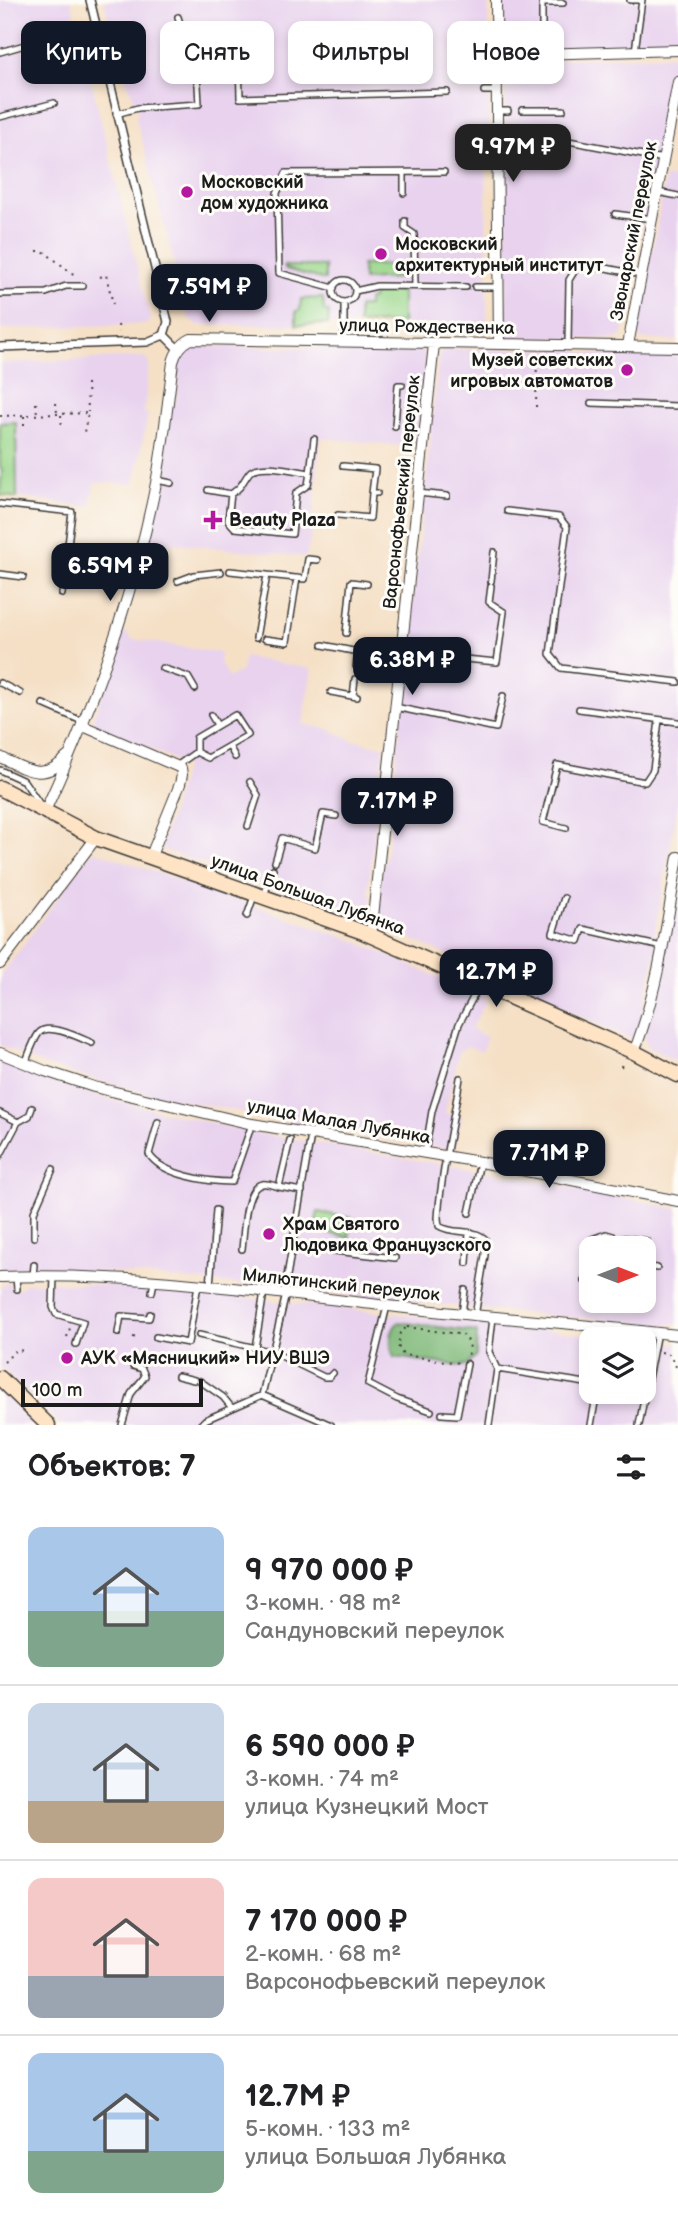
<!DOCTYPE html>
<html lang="ru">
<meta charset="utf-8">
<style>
:root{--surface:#fff;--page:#f6f6f6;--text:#202124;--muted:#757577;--line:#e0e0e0;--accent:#111827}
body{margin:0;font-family:"Balsamiq Sans",sans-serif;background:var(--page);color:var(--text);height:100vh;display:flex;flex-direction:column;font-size:26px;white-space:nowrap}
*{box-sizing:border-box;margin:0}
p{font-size:23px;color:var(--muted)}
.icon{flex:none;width:38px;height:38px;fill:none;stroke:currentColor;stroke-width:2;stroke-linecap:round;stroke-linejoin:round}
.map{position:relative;height:1425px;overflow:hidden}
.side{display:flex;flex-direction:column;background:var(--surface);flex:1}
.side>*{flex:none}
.guide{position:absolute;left:21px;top:21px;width:637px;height:63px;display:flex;gap:14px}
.needle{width:46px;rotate:90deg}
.buttons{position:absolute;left:579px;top:1236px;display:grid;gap:14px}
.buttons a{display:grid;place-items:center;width:77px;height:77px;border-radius:14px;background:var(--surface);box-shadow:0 4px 10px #0003;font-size:35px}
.scale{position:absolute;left:21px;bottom:18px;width:182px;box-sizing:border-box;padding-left:7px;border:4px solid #1c1c1c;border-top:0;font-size:19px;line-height:24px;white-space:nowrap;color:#1c1c1c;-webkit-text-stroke:5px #fdfcf7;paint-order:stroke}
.price{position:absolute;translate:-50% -60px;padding:0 16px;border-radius:14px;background:var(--accent);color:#fff;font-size:23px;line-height:46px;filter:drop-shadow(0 2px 4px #0008)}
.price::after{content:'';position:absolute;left:50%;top:42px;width:21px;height:16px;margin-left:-10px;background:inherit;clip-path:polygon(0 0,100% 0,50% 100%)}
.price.active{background:#222;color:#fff}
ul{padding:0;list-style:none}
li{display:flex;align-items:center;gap:21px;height:175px;padding:0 28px}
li+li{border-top:2px solid var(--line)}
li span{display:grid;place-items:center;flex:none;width:196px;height:140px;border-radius:14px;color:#555}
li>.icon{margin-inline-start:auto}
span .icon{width:84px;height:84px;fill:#fffc;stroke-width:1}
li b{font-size:30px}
h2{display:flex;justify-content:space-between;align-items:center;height:84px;padding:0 28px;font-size:30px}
.tag{padding:0 24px;border-radius:14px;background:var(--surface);box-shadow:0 4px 10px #0003;font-size:24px;line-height:63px}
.tag.active{background:var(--accent);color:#fff}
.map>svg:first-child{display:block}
.built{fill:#e8d2ee;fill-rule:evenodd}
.green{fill:#9ad68a;stroke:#5b7953;stroke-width:2}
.forest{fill:#7bb776;stroke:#4c6a49;stroke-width:2}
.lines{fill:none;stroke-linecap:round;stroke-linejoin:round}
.service-casing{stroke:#3d3936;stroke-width:8}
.pedestrian-casing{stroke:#3d3936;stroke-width:10}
.minor-casing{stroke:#3d3936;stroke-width:12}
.secondary-casing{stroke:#3d3936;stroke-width:17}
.path{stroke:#3d3936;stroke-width:2;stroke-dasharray:2 5;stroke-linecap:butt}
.service{stroke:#fff;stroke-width:5}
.pedestrian{stroke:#fff;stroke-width:7}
.minor{stroke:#fff;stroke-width:10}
.secondary{stroke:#fee4c5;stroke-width:14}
.poi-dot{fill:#b5179e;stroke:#fdfcf7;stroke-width:2.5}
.labels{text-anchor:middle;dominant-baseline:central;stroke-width:6;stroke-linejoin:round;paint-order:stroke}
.poi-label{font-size:18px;font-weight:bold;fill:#1c1c1c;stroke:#fdfcf7;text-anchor:start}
.street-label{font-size:18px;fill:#1c1c1c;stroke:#fdfcf7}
</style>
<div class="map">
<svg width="678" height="1425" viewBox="0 0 678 1425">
<rect width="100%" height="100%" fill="#fdfcf7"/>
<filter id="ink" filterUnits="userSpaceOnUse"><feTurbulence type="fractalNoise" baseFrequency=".0143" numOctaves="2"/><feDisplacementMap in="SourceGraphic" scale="14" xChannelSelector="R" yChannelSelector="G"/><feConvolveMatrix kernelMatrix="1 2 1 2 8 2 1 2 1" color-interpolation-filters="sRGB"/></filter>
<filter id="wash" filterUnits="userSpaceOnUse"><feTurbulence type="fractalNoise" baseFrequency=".00686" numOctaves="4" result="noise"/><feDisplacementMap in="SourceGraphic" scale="28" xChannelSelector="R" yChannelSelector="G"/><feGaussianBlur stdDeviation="1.57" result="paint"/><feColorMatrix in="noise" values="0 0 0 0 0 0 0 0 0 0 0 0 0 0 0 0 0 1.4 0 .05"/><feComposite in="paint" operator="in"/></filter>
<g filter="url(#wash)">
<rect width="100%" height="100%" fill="#f5e0c6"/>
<path class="built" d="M0,0H71L150,318L148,324L0,329Z
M104,0H488L489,150L486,152L487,324L198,325L189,319L136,118L138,112L137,106L116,58Z
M503,0H678V45L505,49L503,46Z
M671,55L675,59V63L672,67L657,142L660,148L646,224L641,228L635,262L637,268L623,335L616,339L508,338L504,334L503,323L507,320L505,61Z
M665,177L678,180V341L642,339L635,334L633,328L653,250Z
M188,346L422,350L426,356L416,447L321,438L311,537L306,557L146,540L162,470L172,406L176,403L179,377L175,373L177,360L181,352Z
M445,349H575L582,353L678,356V803L654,937L658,944L637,1034L631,1039L383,926L377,919L381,877L387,850L439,355Z
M145,357L149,361L144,413L148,414L134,484L95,482L90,507L0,495V363Z
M125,632L132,639L220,653L219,662L229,678L241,671L244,657L312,669L303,724L328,729L356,742L357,740L366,744L384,746L368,891L371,896L370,909L365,916L357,917L167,851L161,847L185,767L183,763L95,726L92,722L120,647L118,641L120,633Z
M95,851L355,941L487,999L471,1029L486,1037L482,1051L467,1046L459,1052L445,1113L462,1116L454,1150L365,1136L145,1093L47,1066L0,1045V977L90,854Z
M678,892V1061L649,1048L644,1037Z
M0,1062L42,1079L108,1099L250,1132L523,1178L678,1209V1323L666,1325L534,1314L110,1272L0,1270ZM592,1248H644V1300H592Z
M54,1282L154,1288L629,1339H592V1391H644V1340L678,1344V1425H61L0,1366V1289L7,1283L11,1285L13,1289H20L26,1283Z
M0,1390L34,1425H0Z"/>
<path class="green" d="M362,265H402L401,278L363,280Z
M284,266H325V280L285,269Z
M402,291V323L358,324V307L368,306V300L372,299L373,295L378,292Z
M323,298L324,311L329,312L328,324L296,325V311L300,310L301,299Z
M16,422L17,498L0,495L2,470L0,466V423Z
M318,1212L352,1218L349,1237L314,1231Z"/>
<path class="forest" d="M399,1322L477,1332L476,1356L467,1365L460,1366L394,1357C389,1346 389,1330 399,1322Z"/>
</g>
<g filter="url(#ink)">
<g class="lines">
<defs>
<path id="service" d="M630,0H640
M635,51L642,0
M0,52L28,44
M542,54V3H563
M239,56L240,98L447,92
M484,91H496
M522,110H563
M497,111H508
M116,114L138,108L199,104L198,85L178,17
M0,117L54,103
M519,139H558L664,159
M404,173V193
M658,192L678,196
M615,214L653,219
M405,221V228L414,234L415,286
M333 291a11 11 0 1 1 22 0a11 11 0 1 1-22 0Z
M475,287H499
M334,288L279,273L277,193L286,173L444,172
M355,291L377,286L466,287
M0,294L46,293L66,286H83
M344,302V341
M568,345L569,280L577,267L606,268L641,275
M591,403L678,406
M395,426L398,385H402
M343,466L375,469L372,493H377
M157,480L171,483
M208,490L231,494C243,486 241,484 249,473C258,461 296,471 310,473L314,439
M418,493L447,496
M231,494L228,520L235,528L292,534L296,493L308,485L310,473
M0,504L72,512L62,594
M507,511L559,517L567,527L550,654L561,668L678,682
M338,515L370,518L372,493
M230,571L305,579L308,559L317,560
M135,573L149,576
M0,574L23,577
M178,581L194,575L221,572
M491,581L494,552
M346,633L351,582L367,584
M256,638L267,575
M265,639L287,642L297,578
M323,645L358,652L356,666
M401,653L497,662L504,612L489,602L491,586
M162,668L188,677L195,689
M0,683L20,693
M331,692L357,697
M353,696L355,679
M43,704L84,722
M395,707L496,728L503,696
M579,709L678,722
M211,715L217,725
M235,715L248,735L208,758L196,752V738Z
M229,746L235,757
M178,765L196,752
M0,770L24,781L39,803
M248,826L258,795L250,782
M566,828L543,822L557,765L645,782L653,770L659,720
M275,862L282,838L315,848L323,814L336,816
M264,896L273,869
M564,898L553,933L579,941L583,929L662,947
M247,916L254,896
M25,1064C29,1054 33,1041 39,1033C48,1022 80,1038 92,1043
M460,1078C453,1125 441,1171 438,1218L439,1226C453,1235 474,1228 485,1239V1255L475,1316
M0,1113L18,1122
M158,1122L149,1154C161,1175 209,1182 232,1182L252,1124
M290,1140L279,1187L302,1191
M425,1153L432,1111L459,1024L480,984
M0,1156L18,1122L29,1116L32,1108
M469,1213L480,1162
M34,1237V1212L53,1169
M625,1238L646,1241L644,1251
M293,1246L395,1258
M242,1249C244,1234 244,1188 262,1184C267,1183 275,1186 279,1187
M467,1263L469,1233
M644,1266L657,1268
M33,1276L34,1265
M54,1276L53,1307L56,1314L83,1322L76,1344
M16,1277L17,1289
M585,1281L592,1239L606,1234L613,1236
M210,1286L216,1210
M152,1292L154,1282
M284,1294L311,1135
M286,1294L262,1395L331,1425
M387,1306L368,1384L397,1399L431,1411
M462,1314L465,1290
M118,1333L121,1316L149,1318L150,1314
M199,1335L273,1352L324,1377H329L333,1373
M156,1337L188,1343L198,1285
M255,1348L264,1292
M497,1369L592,1384
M178,1376L194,1380
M200,1381L223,1397L232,1408
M442,1414L457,1415L467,1364
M122,1425L131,1394L145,1376L142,1369L133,1366
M200,1425L205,1420L262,1395
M489,1425L497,1369L489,1352L493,1318
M591,1425L597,1391
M639,1425L657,1332"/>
<path id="pedestrian" d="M90,0L168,322L164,335
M164,335L175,346
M0,347L147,342L164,335"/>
<path id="minor" d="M496,0L499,344
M496,55L678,50
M628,345L678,82
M83,726L181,768L182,775L180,784L150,858
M0,757C25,769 44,783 67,757
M45,811C94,704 135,594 157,478C164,439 168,401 173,362C176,351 181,344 191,339L678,347
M371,936L434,344
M0,964L96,838
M634,1052C658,991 667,922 678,857
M0,1053L45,1071L94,1087L252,1124L480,1162L678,1201
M0,1277C132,1272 266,1292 397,1307C491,1318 585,1324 678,1335"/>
<path id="secondary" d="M0,788L96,838L363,932L634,1052L678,1075
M0,1378L48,1425"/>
</defs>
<use href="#service" class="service-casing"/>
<use href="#pedestrian" class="pedestrian-casing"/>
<use href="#minor" class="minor-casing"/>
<use href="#secondary" class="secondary-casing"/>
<path class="path" d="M37,251H43L76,276
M100,277L106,275L113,304
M118,325L119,332
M87,383L88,412
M36,403L37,414
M56,403L57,413
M536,407L537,354
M61,415L62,428
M0,416L88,413L84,432
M24,416V428
M355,915L357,909L362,912
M621,1067L622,1063
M407,1327L464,1335L470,1344L467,1364L403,1355L398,1346L400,1333Z
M67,1337L70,1328
M133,1337L137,1338
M661,1352L669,1354L678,1370
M4,1362L16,1350L26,1351"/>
<use href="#service" class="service"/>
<use href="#pedestrian" class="pedestrian"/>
<use href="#minor" class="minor"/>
<use href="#secondary" class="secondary"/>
</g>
</g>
<g class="poi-dot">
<circle cx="187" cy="192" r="7"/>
<circle cx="381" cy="254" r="7"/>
<circle cx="627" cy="370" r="7"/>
<path d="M209.5 509.5h7v7h7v7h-7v7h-7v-7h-7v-7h7z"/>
<circle cx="269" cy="1234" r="7"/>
<circle cx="67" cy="1358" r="7"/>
</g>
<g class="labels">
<g class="poi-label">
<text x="201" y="182">Московский<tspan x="201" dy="21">дом художника</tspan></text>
<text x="395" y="244">Московский<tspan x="395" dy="21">архитектурный институт</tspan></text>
<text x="613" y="360" text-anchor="end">Музей советских<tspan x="613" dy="21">игровых автоматов</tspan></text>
<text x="229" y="520">Beauty Plaza</text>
<text x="283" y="1224">Храм Святого<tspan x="283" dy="21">Людовика Французского</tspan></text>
<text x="81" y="1358">АУК «Мясницкий» НИУ ВШЭ</text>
</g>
<g class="street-label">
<text transform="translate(634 231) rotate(-79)">Звонарский переулок</text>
<text transform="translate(427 327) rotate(1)">улица Рождественка</text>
<text transform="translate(402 492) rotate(-84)">Варсонофьевский переулок</text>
<text transform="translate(308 895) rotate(20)">улица Большая Лубянка</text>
<text transform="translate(339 1122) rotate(10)">улица Малая Лубянка</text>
<text transform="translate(341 1285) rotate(6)">Милютинский переулок</text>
</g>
</g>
</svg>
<div class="buttons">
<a><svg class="needle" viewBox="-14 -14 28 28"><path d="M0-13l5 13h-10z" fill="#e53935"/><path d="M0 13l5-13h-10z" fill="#757577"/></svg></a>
<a><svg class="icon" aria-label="layers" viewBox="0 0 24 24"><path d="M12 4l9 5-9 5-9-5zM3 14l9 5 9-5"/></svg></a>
</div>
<div class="scale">100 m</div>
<b class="price active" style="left:513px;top:184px">9.97M ₽</b>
<b class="price" style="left:209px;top:324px">7.59M ₽</b>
<b class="price" style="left:110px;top:603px">6.59M ₽</b>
<b class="price" style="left:412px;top:697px">6.38M ₽</b>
<b class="price" style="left:397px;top:838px">7.17M ₽</b>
<b class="price" style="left:496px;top:1009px">12.7M ₽</b>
<b class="price" style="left:549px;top:1190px">7.71M ₽</b>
<div class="guide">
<a class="tag active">Купить</a>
<a class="tag">Снять</a>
<a class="tag">Фильтры</a>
<a class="tag">Новое</a>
</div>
</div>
<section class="side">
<h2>Объектов: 7<svg class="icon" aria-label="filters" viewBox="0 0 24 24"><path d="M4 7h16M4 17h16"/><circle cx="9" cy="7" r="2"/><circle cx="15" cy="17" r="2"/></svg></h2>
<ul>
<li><span style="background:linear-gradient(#a9c7e8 60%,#7fa58c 0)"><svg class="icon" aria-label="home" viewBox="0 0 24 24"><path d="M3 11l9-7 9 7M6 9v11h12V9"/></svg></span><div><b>9 970 000 ₽</b><p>3-комн. · 98 m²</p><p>Сандуновский переулок</p></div></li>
<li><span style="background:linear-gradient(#c9d6e8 70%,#b9a48a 0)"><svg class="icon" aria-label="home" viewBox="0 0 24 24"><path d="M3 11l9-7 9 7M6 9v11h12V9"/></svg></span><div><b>6 590 000 ₽</b><p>3-комн. · 74 m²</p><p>улица Кузнецкий Мост</p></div></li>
<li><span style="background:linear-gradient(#f6c9c9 70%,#9aa5b1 0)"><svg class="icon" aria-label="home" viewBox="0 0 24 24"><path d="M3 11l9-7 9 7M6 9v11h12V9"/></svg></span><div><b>7 170 000 ₽</b><p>2-комн. · 68 m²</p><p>Варсонофьевский переулок</p></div></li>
<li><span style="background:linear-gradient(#a9c7e8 70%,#7fa58c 0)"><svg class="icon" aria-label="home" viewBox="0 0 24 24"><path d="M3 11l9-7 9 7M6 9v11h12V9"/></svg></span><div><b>12.7M ₽</b><p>5-комн. · 133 m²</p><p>улица Большая Лубянка</p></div></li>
</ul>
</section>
